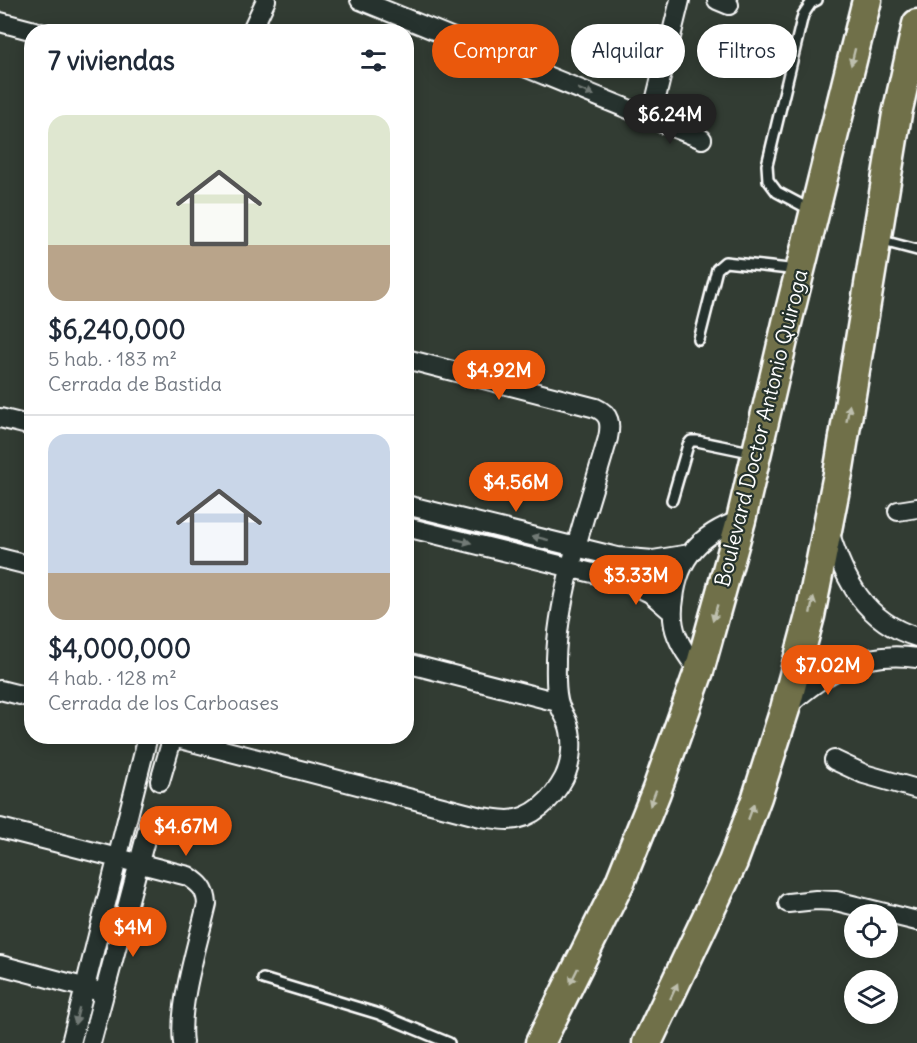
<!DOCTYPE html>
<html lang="es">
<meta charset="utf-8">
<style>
:root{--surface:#fff;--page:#f6f6f7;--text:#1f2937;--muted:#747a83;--line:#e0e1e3;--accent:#ea580c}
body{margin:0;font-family:Delius,sans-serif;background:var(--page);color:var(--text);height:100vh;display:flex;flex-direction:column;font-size:22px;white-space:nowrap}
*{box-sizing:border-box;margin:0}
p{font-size:20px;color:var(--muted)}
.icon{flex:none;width:33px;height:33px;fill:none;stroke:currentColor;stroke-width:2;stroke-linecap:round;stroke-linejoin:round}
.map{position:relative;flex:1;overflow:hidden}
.drawer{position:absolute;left:24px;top:24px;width:390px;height:720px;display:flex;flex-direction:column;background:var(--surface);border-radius:24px;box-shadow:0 3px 15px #0003}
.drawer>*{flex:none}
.guide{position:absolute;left:432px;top:24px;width:394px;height:54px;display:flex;gap:12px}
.controls{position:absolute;left:844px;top:904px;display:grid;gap:12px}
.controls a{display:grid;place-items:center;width:54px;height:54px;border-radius:50%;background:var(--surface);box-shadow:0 3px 15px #0003;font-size:30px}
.price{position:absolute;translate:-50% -51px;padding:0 14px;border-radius:21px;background:var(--accent);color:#fff;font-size:20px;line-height:39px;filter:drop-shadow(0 2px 3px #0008)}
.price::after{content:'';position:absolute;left:50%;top:36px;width:18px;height:14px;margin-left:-9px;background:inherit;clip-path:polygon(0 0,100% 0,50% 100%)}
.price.on{background:#222;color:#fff}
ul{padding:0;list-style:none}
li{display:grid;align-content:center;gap:12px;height:318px;padding:0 24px}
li+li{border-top:2px solid var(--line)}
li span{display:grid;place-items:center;height:186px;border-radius:18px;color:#555}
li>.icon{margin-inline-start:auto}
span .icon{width:108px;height:108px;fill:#fffc;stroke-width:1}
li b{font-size:26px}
h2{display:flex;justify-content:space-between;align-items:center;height:72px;padding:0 24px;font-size:26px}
.pill{padding:0 21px;border-radius:27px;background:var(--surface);box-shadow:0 3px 15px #0003;font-size:21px;line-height:54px}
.pill.on{background:var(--accent);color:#fff}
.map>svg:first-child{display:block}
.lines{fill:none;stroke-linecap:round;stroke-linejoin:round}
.lane-casing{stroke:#fff;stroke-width:14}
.street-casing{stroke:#fff;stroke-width:22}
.primary-casing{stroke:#fff;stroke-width:33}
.lane{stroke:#26332d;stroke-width:9}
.street{stroke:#26332d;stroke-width:18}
.primary{stroke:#6f704a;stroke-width:28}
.oneway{fill:#bebfae}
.oneway2{fill:#727a76}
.labels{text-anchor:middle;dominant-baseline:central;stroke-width:4.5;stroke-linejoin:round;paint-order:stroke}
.street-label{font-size:21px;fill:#fff;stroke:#26332d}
</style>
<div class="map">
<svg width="917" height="1043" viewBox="0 0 917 1043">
<rect width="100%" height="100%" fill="#323c33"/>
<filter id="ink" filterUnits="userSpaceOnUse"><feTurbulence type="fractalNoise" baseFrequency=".0167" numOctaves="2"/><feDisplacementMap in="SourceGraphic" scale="12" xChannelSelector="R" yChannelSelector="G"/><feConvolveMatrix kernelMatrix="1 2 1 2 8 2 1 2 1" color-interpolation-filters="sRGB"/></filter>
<g filter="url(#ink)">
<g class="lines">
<defs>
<path id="lane" d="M811,210L777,192L768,180L767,165L803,15L811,3L817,0
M879,240L917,250
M699,340L717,269L725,262L798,270
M672,500L688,445L691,441H697L755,453
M263,979L379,1014L449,1043"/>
<path id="street" d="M360,0L702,139
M717,0L729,5
M0,22L38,32
M251,32L266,0
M651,118L680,0
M0,418L32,426
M406,505L617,557L653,560L690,554
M898,511L917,508
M406,527L625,581L650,593L672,612
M829,531C844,579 865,622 917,637
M0,558L32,566
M406,663L558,702
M699,671C690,660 682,649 677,636C672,624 672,611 674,599C678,557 702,533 741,520
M0,690L32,698
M787,707C824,672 864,650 917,658
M173,737L481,817C490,818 500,820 508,820C533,819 553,799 564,778C572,762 574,737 567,721C564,714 559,707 558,700C555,687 556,672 556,659C558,589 589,506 608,438C611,424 610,414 596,408L406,359
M834,760L864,774L917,789
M160,781L173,736
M0,828L188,876C200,884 206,889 207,904C198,943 178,1005 183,1043
M788,903L816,900L836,901L917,921
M0,965L94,990
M71,1043L148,736
M91,1043L150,821"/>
<path id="primary" d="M540,1043L620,882L656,792L699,671L741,520L787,323L867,0
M647,1043L733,862L757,797L785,709L810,616L838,474L897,114L917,24"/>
</defs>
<use href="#lane" class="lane-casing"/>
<use href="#street" class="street-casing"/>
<use href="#primary" class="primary-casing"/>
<use href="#lane" class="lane"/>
<use href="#street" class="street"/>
<use href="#primary" class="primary"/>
</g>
<defs><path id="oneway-solid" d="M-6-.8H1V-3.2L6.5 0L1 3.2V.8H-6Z" transform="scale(1.5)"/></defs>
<g class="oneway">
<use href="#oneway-solid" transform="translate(853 57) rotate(104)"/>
<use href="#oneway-solid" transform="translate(848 413) rotate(-80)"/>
<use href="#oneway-solid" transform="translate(812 605) rotate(-78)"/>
<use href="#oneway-solid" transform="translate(715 613) rotate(106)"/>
<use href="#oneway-solid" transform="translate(653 798) rotate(111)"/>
<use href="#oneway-solid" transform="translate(751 812) rotate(-70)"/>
<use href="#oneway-solid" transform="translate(574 976) rotate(116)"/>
<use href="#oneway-solid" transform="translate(674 991) rotate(-65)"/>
</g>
<g class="oneway2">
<use href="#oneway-solid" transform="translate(586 92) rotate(22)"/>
<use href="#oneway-solid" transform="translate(540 538) rotate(-166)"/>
<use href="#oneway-solid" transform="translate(463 541) rotate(14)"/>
<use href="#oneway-solid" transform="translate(77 1016) rotate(104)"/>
</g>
</g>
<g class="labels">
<g class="street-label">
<text transform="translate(761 428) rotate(-76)">Boulevard Doctor Antonio Quiroga</text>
</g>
</g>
</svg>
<div class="controls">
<a><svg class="icon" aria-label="locate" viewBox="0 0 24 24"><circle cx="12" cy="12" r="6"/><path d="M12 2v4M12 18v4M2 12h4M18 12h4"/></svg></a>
<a><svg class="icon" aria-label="layers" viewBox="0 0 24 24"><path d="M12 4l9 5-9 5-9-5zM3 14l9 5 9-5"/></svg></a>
</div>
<b class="price on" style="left:670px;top:145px">$6.24M</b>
<b class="price" style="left:499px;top:401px">$4.92M</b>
<b class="price" style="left:516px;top:513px">$4.56M</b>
<b class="price" style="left:636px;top:606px">$3.33M</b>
<b class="price" style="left:828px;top:696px">$7.02M</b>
<b class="price" style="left:186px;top:857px">$4.67M</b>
<b class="price" style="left:133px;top:958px">$4M</b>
<div class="guide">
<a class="pill on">Comprar</a>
<a class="pill">Alquilar</a>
<a class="pill">Filtros</a>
</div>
<section class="drawer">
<h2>7 viviendas<svg class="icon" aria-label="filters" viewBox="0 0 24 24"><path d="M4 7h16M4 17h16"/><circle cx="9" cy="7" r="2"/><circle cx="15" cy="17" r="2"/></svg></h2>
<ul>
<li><span style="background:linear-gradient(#dfe7d0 70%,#b9a48a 0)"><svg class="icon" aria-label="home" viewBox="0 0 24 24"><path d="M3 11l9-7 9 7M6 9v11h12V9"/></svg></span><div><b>$6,240,000</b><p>5 hab. · 183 m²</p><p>Cerrada de Bastida</p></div></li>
<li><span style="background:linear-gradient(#c9d6e8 75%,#b9a48a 0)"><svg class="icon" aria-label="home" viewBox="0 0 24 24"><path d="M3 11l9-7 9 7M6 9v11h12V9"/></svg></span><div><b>$4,000,000</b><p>4 hab. · 128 m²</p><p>Cerrada de los Carboases</p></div></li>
</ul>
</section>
</div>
